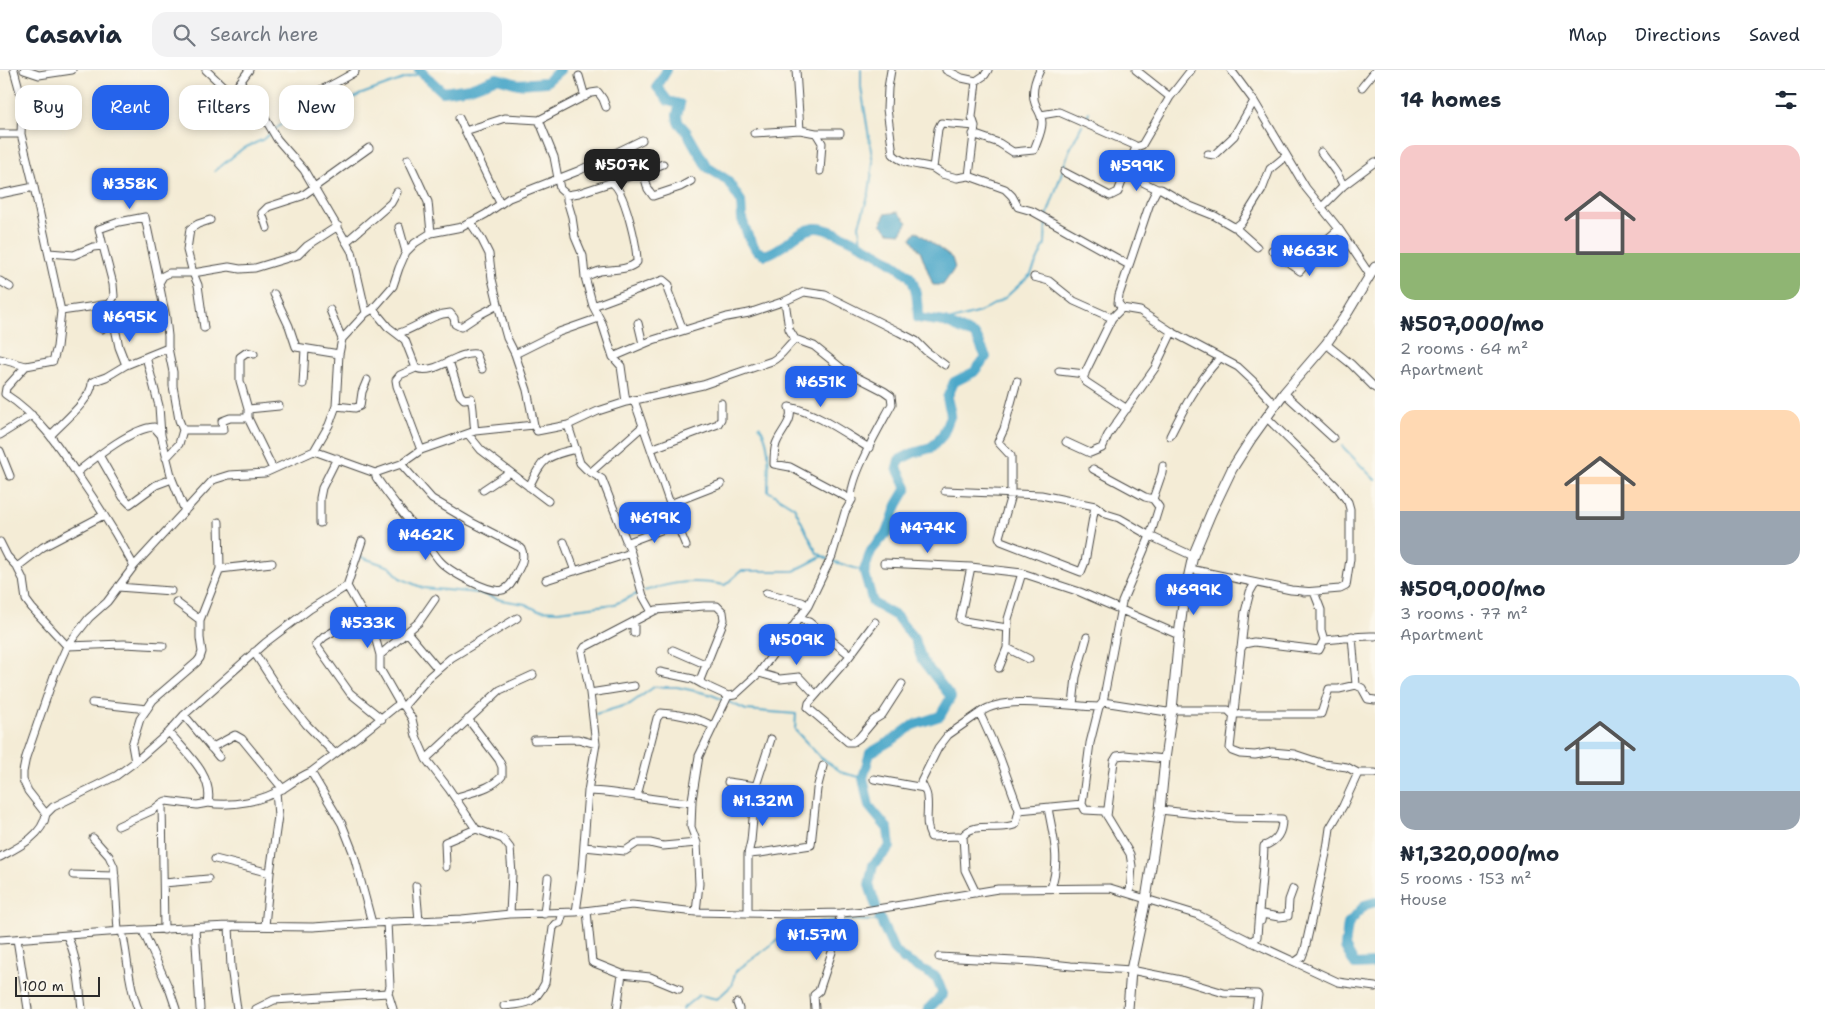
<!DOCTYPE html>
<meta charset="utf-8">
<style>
:root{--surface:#fff;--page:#f2f2f3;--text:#1f2937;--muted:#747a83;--line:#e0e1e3;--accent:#2563eb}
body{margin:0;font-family:"Shantell Sans",sans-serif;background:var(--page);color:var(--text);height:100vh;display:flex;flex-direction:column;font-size:19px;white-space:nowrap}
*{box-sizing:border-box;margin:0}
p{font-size:16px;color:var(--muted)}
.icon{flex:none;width:28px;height:28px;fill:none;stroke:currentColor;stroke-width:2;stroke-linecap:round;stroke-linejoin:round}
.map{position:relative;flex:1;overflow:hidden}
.panel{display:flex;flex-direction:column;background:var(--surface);width:450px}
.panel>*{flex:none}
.banner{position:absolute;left:15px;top:15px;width:475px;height:45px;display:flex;gap:10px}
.scale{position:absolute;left:15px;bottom:12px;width:85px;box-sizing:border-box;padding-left:5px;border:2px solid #2b2b2b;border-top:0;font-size:14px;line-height:18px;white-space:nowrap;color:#2b2b2b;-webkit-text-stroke:4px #fbf7ec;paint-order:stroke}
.price{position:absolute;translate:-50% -42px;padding:0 11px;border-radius:10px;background:var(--accent);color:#fff;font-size:16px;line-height:32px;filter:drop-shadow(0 1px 2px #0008)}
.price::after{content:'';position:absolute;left:50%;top:30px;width:15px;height:11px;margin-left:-8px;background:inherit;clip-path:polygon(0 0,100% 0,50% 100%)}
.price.selected{background:#222;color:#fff}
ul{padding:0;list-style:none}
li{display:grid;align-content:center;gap:10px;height:265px;padding:0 25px}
li span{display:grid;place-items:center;height:155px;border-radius:15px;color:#555}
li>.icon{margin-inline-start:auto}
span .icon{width:90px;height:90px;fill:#fffc;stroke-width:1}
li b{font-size:21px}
h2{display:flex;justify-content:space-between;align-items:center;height:60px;padding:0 25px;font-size:21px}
.pill{padding:0 18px;border-radius:15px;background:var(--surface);box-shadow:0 2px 8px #0003;font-size:18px;line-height:45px}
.pill.selected{background:var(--accent);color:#fff}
header{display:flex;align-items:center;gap:30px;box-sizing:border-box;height:70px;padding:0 25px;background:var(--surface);border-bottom:1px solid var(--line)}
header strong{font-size:24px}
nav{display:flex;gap:28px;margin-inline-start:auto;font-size:18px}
.search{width:350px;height:45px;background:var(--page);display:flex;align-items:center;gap:12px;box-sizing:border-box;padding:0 18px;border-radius:15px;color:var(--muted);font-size:19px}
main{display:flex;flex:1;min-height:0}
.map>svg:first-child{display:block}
.water{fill:#4ba7c9;stroke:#3b697a}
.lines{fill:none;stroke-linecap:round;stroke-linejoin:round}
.stream{stroke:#4ba7c9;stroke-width:2}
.river{stroke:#4ba7c9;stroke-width:10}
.minor-casing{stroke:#494845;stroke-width:9}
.tertiary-casing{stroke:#494845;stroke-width:11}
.minor{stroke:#fff;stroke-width:7}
.tertiary{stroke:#fff;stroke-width:9}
</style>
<header>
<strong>Casavia</strong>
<div class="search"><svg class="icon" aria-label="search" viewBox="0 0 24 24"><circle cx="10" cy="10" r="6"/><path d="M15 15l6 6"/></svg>Search here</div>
<nav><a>Map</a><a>Directions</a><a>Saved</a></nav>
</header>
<main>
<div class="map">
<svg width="1375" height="939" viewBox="0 0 1375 939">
<rect width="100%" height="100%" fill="#fbf7ec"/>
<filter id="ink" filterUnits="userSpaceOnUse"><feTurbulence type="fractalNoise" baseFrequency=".02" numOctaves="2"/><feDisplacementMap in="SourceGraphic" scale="10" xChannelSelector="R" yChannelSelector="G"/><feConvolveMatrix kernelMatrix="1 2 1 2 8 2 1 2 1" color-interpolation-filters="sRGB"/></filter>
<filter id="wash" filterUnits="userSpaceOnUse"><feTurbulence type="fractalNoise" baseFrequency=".0096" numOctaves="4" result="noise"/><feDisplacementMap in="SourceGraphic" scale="20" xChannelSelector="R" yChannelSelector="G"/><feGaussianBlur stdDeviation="1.12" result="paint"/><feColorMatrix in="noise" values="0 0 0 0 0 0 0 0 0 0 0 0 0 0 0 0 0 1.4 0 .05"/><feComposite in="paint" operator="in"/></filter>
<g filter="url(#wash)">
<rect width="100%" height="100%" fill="#f4ecd6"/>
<path class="water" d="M898,142L908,152L901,163L889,162L881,154L885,144Z
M916,161L952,188L955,198L943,215H933L921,183L911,168Z"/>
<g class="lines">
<path class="stream" d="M1085,51L1089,42
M274,60L294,45L315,52L359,25L423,2
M215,101L242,79L262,70L271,63
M1047,146L1069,81L1082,55
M861,174L859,155L869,123L873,93L861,17V0
M945,252L980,242L1005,228L1031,204L1045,174L1046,150
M759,356C772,372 768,400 768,421L794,437L817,483L828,489
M1342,376L1375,410
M361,487L390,497L400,508L423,518L479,523L501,530L525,534L537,540L558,541L615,534L639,523
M832,491L864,501
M644,521C675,512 692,509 725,515L741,501H794L823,486
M729,632L746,640L796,644L795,660L820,687L843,703L863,708
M596,644L630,634L654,617H677L709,624L724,630
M843,850L881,851
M682,939L699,925L717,929L731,916L736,901L795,857L835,850"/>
<path class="river" d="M419,0L443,22L470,18L497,8L518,14L546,12L560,0
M667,0L657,17L668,31L680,34L677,45L678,52L686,61L707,97L727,110L741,131L742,149L748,166L756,180L765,185C786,179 795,161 815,158C831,156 904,195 912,210C917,221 918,236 918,248L945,252L976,266L986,287L974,302L954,312L947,328L951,344L943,365L931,378L913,383L899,390L897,398L907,418L897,435L888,461L871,481L864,501L873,533L896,546L915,570L922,590L951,627L940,646L913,655L894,669L870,683L863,708L869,736L888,759L890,777L873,795L869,815L881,851L893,878L903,889L936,907L943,924L928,939
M1375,832L1365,835L1348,854L1345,877L1355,895L1375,894"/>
</g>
</g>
<g filter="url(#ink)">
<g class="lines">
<defs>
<path id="minor" d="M24,0L39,5L72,0
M206,0L224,17L235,19L262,43L277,69L304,100L352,182L366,243
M796,0L800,60L816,63L822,73L820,101
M891,0L888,18L887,39L893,84C903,95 920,94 933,98
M946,0L962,8L976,11L985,5L988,0
M1136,0L1170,27
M1231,0L1254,31L1306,118L1339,159L1370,205
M579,6L585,27
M1362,17L1375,1
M235,19L249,0
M290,24L293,21C314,29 336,12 355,2V0
M1041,45L1059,42L1134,75L1136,77
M459,48L500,133
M539,50L591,23L598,22L603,29L606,37
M975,56L941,53L938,59L933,98L942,104L957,108L969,106L1005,119L1012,126L1018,137L1032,141L1129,195
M465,61L505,48L539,50L554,87L560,119L567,125L579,123L643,102L648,119L653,126L680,117L691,111
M754,63L800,60
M816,63H840
M0,64H21
M973,64L999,73L1013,82L1034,80C1037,71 1042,62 1042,53C1042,47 1040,43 1037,38C1030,25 1034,12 1040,0
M1321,82C1327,91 1341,106 1343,116
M1208,84L1214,85L1234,66L1254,31
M408,89L428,132L431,163
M643,102L663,94
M1064,102L1110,126L1118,122L1136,77L1142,75L1170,27L1191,0
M1126,104L1157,119H1161L1190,136L1215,146L1234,157L1237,156L1242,152L1262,120L1270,99L1286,86
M969,106L975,56L972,47L976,11
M0,124L34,117
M567,125V130L572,147L575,167L583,186L585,207L593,236L602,253L613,287L621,296L626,332
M1322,137L1343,116L1375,92
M470,152L482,170L489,184L492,209L502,250L507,268L515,284L527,320L534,355
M1237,156L1238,160L1257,177
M399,157L406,182
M267,158L262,143L268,137L302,126L369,78
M346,172L391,133L397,122
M103,176L113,214L114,226L110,234L119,277L126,295L168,278
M1272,180L1300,201L1324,172L1339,159
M49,183L74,185L93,177L103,176L99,159L119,152L145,147L159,213
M585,207C590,205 595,202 600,201C612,199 628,201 637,192C637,177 625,119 611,112
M1034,207L1049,211L1074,231L1112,248L1122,238L1140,241L1172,262L1238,297L1253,311L1275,335
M0,211L10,217
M274,224L289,256L296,277L339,284
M785,231L789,259L795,269
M99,236L102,259
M593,236L663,210L669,215L668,221L683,260
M1122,238L1118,233L1119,225L1150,133L1157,119
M373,239L388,257L405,270L416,298C436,306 456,281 476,284L482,299
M330,240L342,269
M61,241L110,234
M1112,248L1083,307L1086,312L1127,339
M638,253L643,274
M204,258L198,215L193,203L187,180L190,159L198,154L210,150
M399,263C417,258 431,244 450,243L454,248L455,254L461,257L479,245L498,235
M1326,274L1351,294L1375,318
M515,284L559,262L599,248
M146,287L159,336L161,365L172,409L185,441
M613,287L653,270L727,247L749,243L785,231L804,222L825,225L899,262L916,271L926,281L945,295
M0,289L26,296L53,291L57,277L61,241L34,117L21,64L22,38L20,22L14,0
M449,291L460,325L464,329L471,328C474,336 473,351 475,361
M26,296L6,318L5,324C38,345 58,375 79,407C99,436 117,465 134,496
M416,298L400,305L396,310L397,316L421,380
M1059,301L1085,304
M1017,311L1004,359L998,372L1011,386V425L999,467L1001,471L1081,502L1085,492L1095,436
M303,314L305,279
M1284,323L1333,368
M336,336L355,338L360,336L362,322L367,310
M248,339L279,336
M1266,347L1337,417L1348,432L1350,439V489L1346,516L1340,519L1304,522
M248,348V339L240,311V287L247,282L254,284
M568,355L580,393L587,400L602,409L631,483L643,526L652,542
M643,356L677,454L686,476
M183,360L179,350L173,316V302L168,278V266L166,248L159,213L163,206L169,203H193L229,197L240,199L255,198L298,185L307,176L338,156
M468,364L481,380L548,431
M0,365L32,345
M51,365C62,353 93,328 92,312L106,307L126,295
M1170,366C1185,336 1196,314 1219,289
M1066,372L1090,383L1102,378L1108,365L1155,298L1172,262
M651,379L718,354L721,349V333
M0,381L10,406
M314,381L329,355L336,336L339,284L342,269L366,243L373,239L393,216L399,198L406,182L415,173L431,163L462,157L486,144L509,128L578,101L642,70
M99,385L123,427L130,434L156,415L172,409
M166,388L179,374L183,360H223L222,351L230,348H248L273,399
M1093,399L1145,427L1153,429L1159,437L1150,466L1122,532L1103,632
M591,402L643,356L634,330
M76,403C95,388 132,358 154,357L161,365
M375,403L376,407C391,430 409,450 425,471C430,477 434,484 439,490C448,501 489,524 503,520C510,517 513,512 515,506C520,497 526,488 521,478L471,452L432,429L401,394
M529,417C543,388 545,386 576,379
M483,420L510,402
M945,421L1041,425L1095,436L1106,444L1119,448L1150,466L1193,486
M1153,429L1162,403L1163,396
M852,430L790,397L774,394C774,387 774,380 776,374C780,362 795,350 789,337C817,343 844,363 869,378
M670,434L721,414
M320,453V428L322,418L337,388
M0,472L7,486L17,497L23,509L26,530L32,538L67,576L124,574L163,576
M564,472L575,501
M626,473L677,454
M884,493L971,497L1022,503L1080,522L1179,565
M17,497L43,477L104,445
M971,497L960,549L964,551L1007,558
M220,499L272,493
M1190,499L1291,520L1314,522L1321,540V560L1324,570C1342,569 1358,565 1375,566
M546,510L631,483
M1255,513L1250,522L1245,542L1230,678L1232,681L1240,684L1255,685L1272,682L1294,684L1324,694L1347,697L1358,703H1375
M347,516L374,563L380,585V599L400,634
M118,517L171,521
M766,523L802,532L808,536
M176,532L200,550
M363,544L324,567L316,575L350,623L382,649
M800,549L809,552L850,585
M634,552V563
M875,552L849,587L809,633L808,638L848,672H853L859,668L874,650L882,645L902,614
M407,562L438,599
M1352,566L1356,615
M1007,578L1029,589
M673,580L707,595
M1240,580L1244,574L1254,572L1319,580L1324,570
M254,582L278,619L306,654L335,684
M380,585L419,552L435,529
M999,598L1007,578L1008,549L1022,503
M660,602L693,609L702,614
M759,603L780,609L799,607L816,625
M590,623L634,616
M92,633L147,639
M1073,635L1076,607L1087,567
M404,636L412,649L416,666L426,689L449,719L476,759L503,769L510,778L512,804L510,844
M184,645L219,687
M534,670L578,669L596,674
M211,678L235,665L242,669L283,719
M426,689L500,620L533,605
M135,692L132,675L140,649L147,639L153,630L197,592L200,588L202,582L200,568V550L220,499L219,452
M874,709L924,718
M728,712L756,716
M588,721C623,722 657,731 692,733
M637,726L657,648L661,643C680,644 696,647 713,656
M455,728C470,722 492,719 502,706V697L499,690L468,649
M162,733L164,860
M208,733C232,737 263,731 284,718C293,712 301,706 311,702
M1082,734L1085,740L1104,741L1130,784L1132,796L1130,823
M1048,738C1053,766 1061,790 1051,818
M1019,740L1082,734L1090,673L1099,637L1103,632L1167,642L1172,640H1228L1232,644H1321L1329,619H1339L1356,615L1362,618L1368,629L1375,630
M1160,740L1234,748L1282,749C1282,763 1277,771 1264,776C1263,806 1259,836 1257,867L1251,872
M46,744L53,737L116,706L135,692L169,662L184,645L265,573L310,539L347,516L362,471
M1107,746L1114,691L1117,686L1125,685L1165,689
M118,756L153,740L162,733L166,731L197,735L208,733C214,705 185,682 169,662
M93,768L109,786L114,797L118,861
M963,771L959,766L931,767C924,753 929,742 927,727C927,722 923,717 921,712L938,678L948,665L981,642
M584,777L625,781L637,773H650L663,776L697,773
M749,784L760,783L811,775L817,719L823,696
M0,787C17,778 43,766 46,744L28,721L23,710V702L26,687L55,603L67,576L89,548L107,532L134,496L213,410L229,405L265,403L314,381L375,403L401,394L421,380L475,361L534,355L537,361L568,355L598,341L626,332L703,315L772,291C782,286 786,277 795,269L814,276L845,301L884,321L891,326L892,334C882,353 847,411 852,430L845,442L832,486L808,536L759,603L735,625L728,626L699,686L692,730L691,757L697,773L699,814L696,842
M215,789L270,803
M446,797L445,772L476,759
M73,805L115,806
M164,813L208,809
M416,816L419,851
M976,823L965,800L963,766C973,751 999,761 1014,755L1016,753L1019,740L1000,688L981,646V642C1006,624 1068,637 1099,637
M587,841L592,892L622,904L650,907L679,919
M576,842L582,800L588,721L596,674L590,623L582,582L585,577L656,540L704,536H717L723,542L724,550L700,610L702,614L728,626
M748,843V784L751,771L756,716L771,669
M544,844L548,808
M1261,851L1262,844L1279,847L1288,846L1289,830L1293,819
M387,852L390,916L388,923L393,939
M372,853L353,782L342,754L311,702L359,666L395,637L400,634L404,636L429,607L451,588L517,548
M229,856L231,897L237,939
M265,856L270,803L278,746L276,721
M195,858L200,939
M122,861C128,887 128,914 138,939
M143,861L170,921L176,939
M67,866C78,889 79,914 82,939
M17,869L28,939
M0,870L122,861L229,856L313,857L372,853L462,849L510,844L576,842L632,835L696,842L795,844L841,843L865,841L998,819L1110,818L1198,845L1258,875L1338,912L1375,917
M939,887L1034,892L1071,896L1131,900L1181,910L1224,923L1257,924L1258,925L1256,939
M1295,892L1302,887L1305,879L1327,779L1330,758L1343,736L1358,703
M737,933L739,939
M504,936C526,934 534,935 545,913L553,858L556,854L560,853L563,843
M256,939L274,930L388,923
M617,939L622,904
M815,939L814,925L819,921L832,882L841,843"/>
<path id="tertiary" d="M1128,939L1131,900L1146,829L1160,740L1165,689L1172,640L1179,565L1184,527L1193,486L1211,443L1232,399L1251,369L1284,323L1326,274L1348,242L1375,197"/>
</defs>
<use href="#minor" class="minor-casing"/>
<use href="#tertiary" class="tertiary-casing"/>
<use href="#minor" class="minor"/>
<use href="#tertiary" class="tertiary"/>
</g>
</g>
</svg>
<div class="scale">100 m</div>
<b class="price selected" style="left:622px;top:121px">₦507K</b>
<b class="price" style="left:1137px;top:122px">₦599K</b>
<b class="price" style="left:130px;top:140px">₦358K</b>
<b class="price" style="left:1310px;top:207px">₦663K</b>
<b class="price" style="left:130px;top:273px">₦695K</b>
<b class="price" style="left:821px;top:338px">₦651K</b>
<b class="price" style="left:655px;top:474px">₦619K</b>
<b class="price" style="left:928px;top:484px">₦474K</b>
<b class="price" style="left:426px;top:491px">₦462K</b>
<b class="price" style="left:1194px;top:546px">₦699K</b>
<b class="price" style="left:368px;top:579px">₦533K</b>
<b class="price" style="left:797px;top:596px">₦509K</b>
<b class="price" style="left:763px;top:757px">₦1.32M</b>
<b class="price" style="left:817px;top:891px">₦1.57M</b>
<div class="banner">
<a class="pill">Buy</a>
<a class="pill selected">Rent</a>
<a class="pill">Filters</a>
<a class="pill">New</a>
</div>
</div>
<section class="panel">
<h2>14 homes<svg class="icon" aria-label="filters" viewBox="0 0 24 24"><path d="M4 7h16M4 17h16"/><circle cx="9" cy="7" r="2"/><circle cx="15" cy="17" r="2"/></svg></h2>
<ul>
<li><span style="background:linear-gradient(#f6c9c9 70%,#8fb573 0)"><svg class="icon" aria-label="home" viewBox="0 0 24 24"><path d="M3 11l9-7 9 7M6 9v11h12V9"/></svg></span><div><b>₦507,000/mo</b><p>2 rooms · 64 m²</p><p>Apartment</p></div></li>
<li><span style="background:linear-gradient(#ffd9b3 65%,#9aa5b1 0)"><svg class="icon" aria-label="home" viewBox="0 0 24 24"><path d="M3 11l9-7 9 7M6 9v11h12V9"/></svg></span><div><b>₦509,000/mo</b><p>3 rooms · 77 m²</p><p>Apartment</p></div></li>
<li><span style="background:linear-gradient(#bfe0f5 75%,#9aa5b1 0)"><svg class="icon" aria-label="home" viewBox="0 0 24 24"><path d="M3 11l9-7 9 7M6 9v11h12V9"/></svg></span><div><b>₦1,320,000/mo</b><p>5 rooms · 153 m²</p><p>House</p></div></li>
</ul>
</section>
</main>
